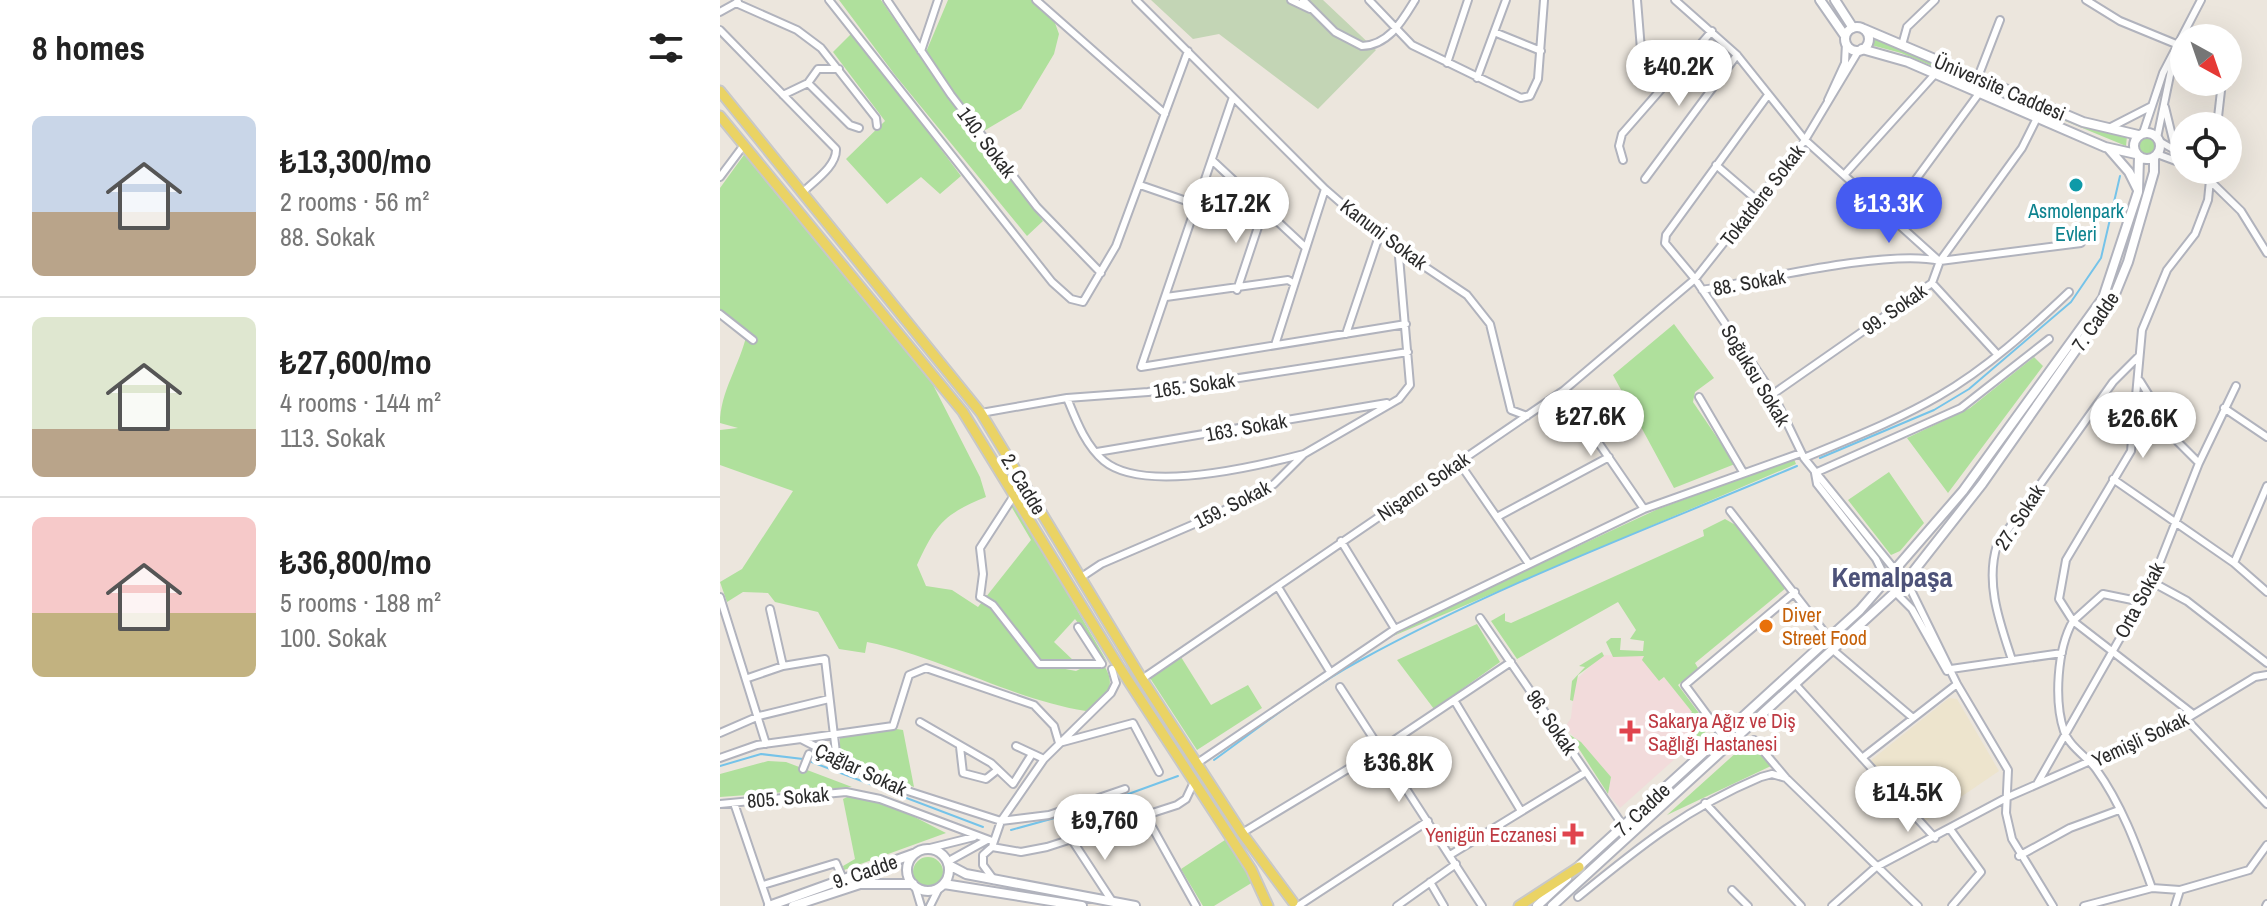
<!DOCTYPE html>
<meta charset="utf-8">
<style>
:root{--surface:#fff;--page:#f2f2f2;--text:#222;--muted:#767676;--line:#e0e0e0;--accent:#455bf1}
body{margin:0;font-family:"Archivo Narrow",sans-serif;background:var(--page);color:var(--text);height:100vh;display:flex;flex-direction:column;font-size:30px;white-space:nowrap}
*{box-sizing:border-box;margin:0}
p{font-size:26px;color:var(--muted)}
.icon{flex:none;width:44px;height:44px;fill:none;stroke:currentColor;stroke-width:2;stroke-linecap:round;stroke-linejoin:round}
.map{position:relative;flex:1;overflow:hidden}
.drawer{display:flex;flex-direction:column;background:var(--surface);width:720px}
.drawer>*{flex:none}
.needle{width:52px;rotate:140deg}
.fabs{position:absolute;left:1450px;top:24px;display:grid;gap:16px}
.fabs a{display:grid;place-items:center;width:72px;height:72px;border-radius:50%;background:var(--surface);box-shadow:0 8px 32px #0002;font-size:40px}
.price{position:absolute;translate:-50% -68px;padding:0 18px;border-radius:28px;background:#fff;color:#222;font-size:26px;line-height:52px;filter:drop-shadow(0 2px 4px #0008)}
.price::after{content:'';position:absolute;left:50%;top:48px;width:24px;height:18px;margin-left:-12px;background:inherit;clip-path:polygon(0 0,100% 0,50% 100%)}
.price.on{background:var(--accent);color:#fff}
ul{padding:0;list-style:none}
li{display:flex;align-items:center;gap:24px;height:200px;padding:0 32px}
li+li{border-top:2px solid var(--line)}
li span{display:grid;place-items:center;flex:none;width:224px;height:160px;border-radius:12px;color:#555}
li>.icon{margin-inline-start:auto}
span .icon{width:96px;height:96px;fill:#fffc;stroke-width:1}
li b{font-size:34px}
h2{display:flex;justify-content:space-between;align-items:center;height:96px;padding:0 32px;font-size:34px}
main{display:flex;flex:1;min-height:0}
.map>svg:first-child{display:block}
.education{fill:#ede4cd}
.medical{fill:#f2dbdb}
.green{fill:#afe09c}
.cemetery{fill:#c3d5b5}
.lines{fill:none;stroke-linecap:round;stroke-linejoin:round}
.stream{stroke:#75c3e9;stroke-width:2}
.street-casing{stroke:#b1b3bd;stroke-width:10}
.secondary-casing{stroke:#b1b3bd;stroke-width:12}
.primary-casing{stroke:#c8c8c8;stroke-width:13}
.street{stroke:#fff;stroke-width:6}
.secondary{stroke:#fff;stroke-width:8}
.primary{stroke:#ead364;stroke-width:9}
.culture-dot{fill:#0f9aa8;stroke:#fff;stroke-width:3}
.food-dot{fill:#e8710a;stroke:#fff;stroke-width:3}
.health-dot{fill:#e0444e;stroke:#fff;stroke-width:3}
.labels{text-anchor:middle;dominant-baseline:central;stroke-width:8;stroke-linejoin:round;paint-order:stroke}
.street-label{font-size:20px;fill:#2b2b2b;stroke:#fff}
.culture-label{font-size:20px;fill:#0d838f;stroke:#fff}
.food-label{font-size:20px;fill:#c56008;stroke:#fff;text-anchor:start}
.health-label{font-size:20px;fill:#be3a42;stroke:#fff;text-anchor:start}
.district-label{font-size:28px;font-weight:bold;fill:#4d5279;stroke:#fff}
</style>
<main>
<section class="drawer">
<h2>8 homes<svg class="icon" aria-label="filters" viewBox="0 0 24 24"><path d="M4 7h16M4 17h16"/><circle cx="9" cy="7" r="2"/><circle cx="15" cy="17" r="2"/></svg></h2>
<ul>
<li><span style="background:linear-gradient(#c9d6e8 60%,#b9a48a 0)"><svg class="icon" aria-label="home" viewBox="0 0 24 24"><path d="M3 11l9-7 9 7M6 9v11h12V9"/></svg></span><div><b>₺13,300/mo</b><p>2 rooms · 56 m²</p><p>88. Sokak</p></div></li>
<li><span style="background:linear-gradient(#dfe7d0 70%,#b9a48a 0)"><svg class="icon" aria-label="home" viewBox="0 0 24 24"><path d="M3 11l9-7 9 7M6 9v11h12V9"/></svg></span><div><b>₺27,600/mo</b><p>4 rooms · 144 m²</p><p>113. Sokak</p></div></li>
<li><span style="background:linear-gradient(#f6c9c9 60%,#c2b280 0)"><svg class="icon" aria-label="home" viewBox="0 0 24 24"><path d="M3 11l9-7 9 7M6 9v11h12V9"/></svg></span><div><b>₺36,800/mo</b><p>5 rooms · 188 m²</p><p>100. Sokak</p></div></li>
</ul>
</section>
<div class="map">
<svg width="1547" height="906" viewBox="0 0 1547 906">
<rect width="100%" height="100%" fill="#ece6dd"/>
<path class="education" d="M1229,698L1237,699L1279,771L1204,822L1150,761Z"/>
<path class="medical" d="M882,655L925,656L940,681L944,677L972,712L969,715L974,723L971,734L976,740L900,808L888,794L891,777L845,727L851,718L855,681Z"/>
<path class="green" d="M119,0H161L224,92L323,221L307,236L175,75Z
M228,0H321L331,12L339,34L334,54L301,109L262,132L206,52Z
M133,32L241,176L220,194L201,177L167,204L126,159L165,121L113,52Z
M1152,37L1364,127L1407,136L1406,146L1181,53L1151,45Z
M1418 146a9 9 0 1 1 18 0a9 9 0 1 1-18 0Z
M26,152L206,371L260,477L266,497C224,514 216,524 197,565L206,586L232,590L258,607L311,540L291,506L294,502L388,663L355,619L334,642L355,662C322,672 311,654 292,631L314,663L356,671L364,667H385C398,689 383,697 366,711C290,699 222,657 147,642L145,653L119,649L98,612L55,602L48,593L23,592L7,602L0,582L22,569L73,491L0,465V430L18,428L0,423C0,392 20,365 27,333L0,309V188Z
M954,324L994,378L975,392L973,402L1015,464L954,488L893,375Z
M1314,357L1323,366L1228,493L1187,438L1250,408Z
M1074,459L1076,464L671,637L714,613L938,509Z
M1169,472L1204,523L1180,551L1171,555L1128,500Z
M1005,519L1019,527L1066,588L975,663L978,668L958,685L990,728L976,740L971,734L974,723L969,715L972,712L944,677L939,681L922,660L924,656L893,657L886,642L891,638H901L900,650L923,651L924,641L910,639L916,630L898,602L797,659L771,621L785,613V621L791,623L984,536L983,530Z
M757,624L780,662L714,709L677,660Z
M882,652L884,656L858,675L853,701L850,700L852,681L865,667L859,666Z
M461,657L491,705L528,685L542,708L477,750L430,678Z
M170,728L183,730L194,787L126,762L120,754V734Z
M850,735L861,742L891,777L888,794Z
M1028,742L1051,766L947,815Z
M48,761L66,762L132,787L0,797V774Z
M131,795L173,806L226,833L124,870L123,866L135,859L123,799Z
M508,838L533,882L494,906H483L461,869Z
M193 872a15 15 0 1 1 30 0a15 15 0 1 1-30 0Z"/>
<path class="cemetery" d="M431,0H603L656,50L598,109L499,34L473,39Z"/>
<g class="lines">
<path class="stream" d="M1100,458L1214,410L1249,389L1351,302L1381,258L1400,176
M494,760C541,726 589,688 639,661C779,584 931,528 1077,466
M89,761L263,827
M0,766L41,754L83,759
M291,830L367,809L458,776"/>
<defs>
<path id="street" d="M109,0L332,282L351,299L363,302L396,246L468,51
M167,0L231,95L317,207L381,273
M316,0L445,114
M416,0L605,189L659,236L747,295L770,324L791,410L807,416
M571,0L590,9
M583,0L615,32L642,46C669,45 682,21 695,0
M649,0L692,45L801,98L810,96L818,79L824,0
M917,0L922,62L949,82
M955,0L1017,55L1085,140L1217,259
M1366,0L1400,21L1456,44
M16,3L77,30L101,48L156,118L157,126
M0,12L18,2
M0,30L116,149C117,166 94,181 82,193
M774,32L821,51
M1182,45L1187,27L1215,0
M201,51L218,0
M727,63L748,0
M1258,77L1280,20
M757,78L786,0
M88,83L130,125L139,128
M63,95L88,83L98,69H119
M1048,95L946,235L945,243L975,279L1053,394L1084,458L1175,570
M513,97L421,367L686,324
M1108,100L1125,63L1126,43
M1445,107L1454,144L1462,155
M1497,126L1502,82
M1391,127L1430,107
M1423,133L1443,73L1481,0
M1437,138L1454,56
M1439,141L1458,152
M1437,154L1464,164
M903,160L899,146L902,134L992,31
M493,161L585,247
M996,165L1038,201
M1479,170L1521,211L1547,253
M1124,175L1216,73
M0,177L24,145
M925,179L1017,55
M420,185L478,205
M1169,216L1260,92
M1212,283L1277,354
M517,290L544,209
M982,290C1040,280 1168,249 1220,261L1361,243
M446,297L568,280L573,283
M0,314L33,340
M626,334L659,236
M555,345L605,189
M1420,381L1458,442L1479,463
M843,391L924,509
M1053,394L1212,283L1220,261L1302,148L1318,116
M979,397L1023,472
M347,398C356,420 365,445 384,461C424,494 538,466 584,454
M1504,408L1547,437
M261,413L347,398L428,392L688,352
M377,452L667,403
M1084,458C1129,439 1176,421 1219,396C1266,369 1310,329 1349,292
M738,461L809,564
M1095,473L1241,408L1329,339
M1095,473L1097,484L1156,559L1166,579
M1393,479L1514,563L1547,592
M295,494L260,548L263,574L260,597L273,605L319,664H382
M1010,511L1109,638
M777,517L889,457
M621,541L675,629
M1514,563L1547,486
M360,578L381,564L493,516L554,484L584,454L679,399L690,385L678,245
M1186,580L1237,684L1288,770L1286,813L1292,839L1333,906
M1432,582L1467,601L1547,663
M558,587L609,670
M1175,592L1192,609L1227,671L1231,669
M0,597L46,744
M1422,602L1383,594L1353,621L1473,714
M50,609L63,666
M760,618L904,827
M358,627L382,664
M1113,650L1193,718
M1292,660C1280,623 1265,584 1277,545L1393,382L1419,356
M1231,669L1342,653
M28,678L63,666L105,659L117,761
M422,679L843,391L975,279L1085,140L1139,50
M1075,684L1215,838
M620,687L762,906
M734,700L801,811
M1466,719L1547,804
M200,722L271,763L293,784L312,754
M0,733L39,716L109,699
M1002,735L965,685L1075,592
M81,739L173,726L189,675L206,668L314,705L334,726L339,743L413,723L439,772
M1034,740L1066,778L1198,906
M296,746L324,759
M240,747L243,773L266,779L276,771
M0,758L37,745L81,739L172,786L281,821L329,815L405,789
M1142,758L1237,684
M476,764L675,629L924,509L1081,453
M83,769L89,754
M1317,784L1432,582L1479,463L1516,386
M14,803L49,906
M985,803L1081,906
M0,804L126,792L160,799L272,841
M426,816L476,906
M1230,829L1261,872L1232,906
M522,833L661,749L791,662
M352,840L392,901
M272,847L281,821L324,759L391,693L396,683L392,669
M272,847L301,852L327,847L457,805L466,799L474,782
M272,847L263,855V865L274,880
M202,850L254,837
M730,855L866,772
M1299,856L1350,828L1399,810
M227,862L267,840
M710,882L724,906
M43,885L116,863L123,879
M195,886L201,906
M1432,888C1417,847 1402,805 1376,769C1367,757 1349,746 1344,731C1334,701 1337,649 1353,621L1339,599L1346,560L1411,451L1422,330L1447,270L1475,234L1488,200L1491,170
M1012,890L1028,906
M858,897C919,847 967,808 1041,777L1052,774L1066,778
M210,906L219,888
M578,906L708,821
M677,906L736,864
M1112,906L1156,867L1288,797L1466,719L1535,677L1547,675
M1364,906L1432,888L1460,890
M1455,906L1460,890L1529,870L1547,845
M1546,906L1547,904"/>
<path id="secondary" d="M1100,0L1125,36
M1115,0L1133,28
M1125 39a12 12 0 1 1 24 0a12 12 0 1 1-24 0Z
M1144,29L1363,122L1418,135
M1142,49L1188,62L1385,147L1416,154
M1414 146a13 13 0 1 1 26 0a13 13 0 1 1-26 0Z
M1389,149L1409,172L1418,190
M187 870a21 21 0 1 1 42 0a21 21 0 1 1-42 0Z
M229,865L246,874L415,906
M856,869L1140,610L1243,491L1383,298L1418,192L1419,157
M224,884L362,906
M49,906L196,853
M73,906L140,884H193
M817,906L847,878
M832,906L1182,586L1262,484L1395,294L1408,262L1434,172V157"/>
<path id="primary" d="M0,91L261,413L422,679L522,833L573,902
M0,116L243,412L398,665L531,869L548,906
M799,906L859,867"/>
</defs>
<use href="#street" class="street-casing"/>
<use href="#secondary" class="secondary-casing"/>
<use href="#primary" class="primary-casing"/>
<use href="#street" class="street"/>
<use href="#secondary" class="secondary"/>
<use href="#primary" class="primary"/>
</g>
<circle class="culture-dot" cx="1356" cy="185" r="8"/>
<circle class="food-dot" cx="1046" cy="626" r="8"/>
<g class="health-dot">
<path d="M906 719h8v8h8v8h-8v8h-8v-8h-8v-8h8z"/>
<path d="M849 822h8v8h8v8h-8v8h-8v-8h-8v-8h8z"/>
</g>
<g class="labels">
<g class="street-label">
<text transform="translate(1280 87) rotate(23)">Üniversite Caddesi</text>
<text transform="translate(267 142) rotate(53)">140. Sokak</text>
<text transform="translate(1042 195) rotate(-52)">Tokatdere Sokak</text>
<text transform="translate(664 234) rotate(37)">Kanuni Sokak</text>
<text transform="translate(1029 282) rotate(-10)">88. Sokak</text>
<text transform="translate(1174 309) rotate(-35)">99. Sokak</text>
<text transform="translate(1375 321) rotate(-56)">7. Cadde</text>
<text transform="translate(1036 375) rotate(59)">Soğuksu Sokak</text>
<text transform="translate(474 385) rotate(-8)">165. Sokak</text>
<text transform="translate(526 427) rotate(-10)">163. Sokak</text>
<text transform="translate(304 484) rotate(59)">2. Cadde</text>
<text transform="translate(703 486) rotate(-34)">Nişancı Sokak</text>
<text transform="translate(512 504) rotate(-27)">159. Sokak</text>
<text transform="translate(1299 517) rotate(-57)">27. Sokak</text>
<text transform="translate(1419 600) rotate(-62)">Orta Sokak</text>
<text transform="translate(832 722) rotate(56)">96. Sokak</text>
<text transform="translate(1420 739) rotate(-25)">Yemişli Sokak</text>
<text transform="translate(141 769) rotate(25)">Çağlar Sokak</text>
<text transform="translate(68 797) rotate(-5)">805. Sokak</text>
<text transform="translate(922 809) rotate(-43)">7. Cadde</text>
<text transform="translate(145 871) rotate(-19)">9. Cadde</text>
</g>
<g class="culture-label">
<text x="1356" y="210">Asmolenpark<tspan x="1356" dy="23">Evleri</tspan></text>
</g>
<g class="food-label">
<text x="1062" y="614">Diver<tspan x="1062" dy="23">Street Food</tspan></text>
</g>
<g class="health-label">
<text x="928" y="720">Sakarya Ağız ve Diş<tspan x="928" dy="23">Sağlığı Hastanesi</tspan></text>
<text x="837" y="834" text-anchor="end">Yenigün Eczanesi</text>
</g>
<g class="district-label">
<text x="1172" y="577">Kemalpaşa</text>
</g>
</g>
</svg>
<div class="fabs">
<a><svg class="needle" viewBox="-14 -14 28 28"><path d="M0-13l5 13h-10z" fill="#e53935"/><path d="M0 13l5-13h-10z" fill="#767676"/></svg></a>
<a><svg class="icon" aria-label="locate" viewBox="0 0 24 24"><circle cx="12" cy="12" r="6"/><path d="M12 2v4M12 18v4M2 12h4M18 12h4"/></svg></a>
</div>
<b class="price" style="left:959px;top:108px">₺40.2K</b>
<b class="price" style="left:516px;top:245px">₺17.2K</b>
<b class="price on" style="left:1169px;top:245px">₺13.3K</b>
<b class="price" style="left:871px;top:458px">₺27.6K</b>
<b class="price" style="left:1423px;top:460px">₺26.6K</b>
<b class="price" style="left:679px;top:804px">₺36.8K</b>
<b class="price" style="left:1188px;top:834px">₺14.5K</b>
<b class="price" style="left:385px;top:862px">₺9,760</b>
</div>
</main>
